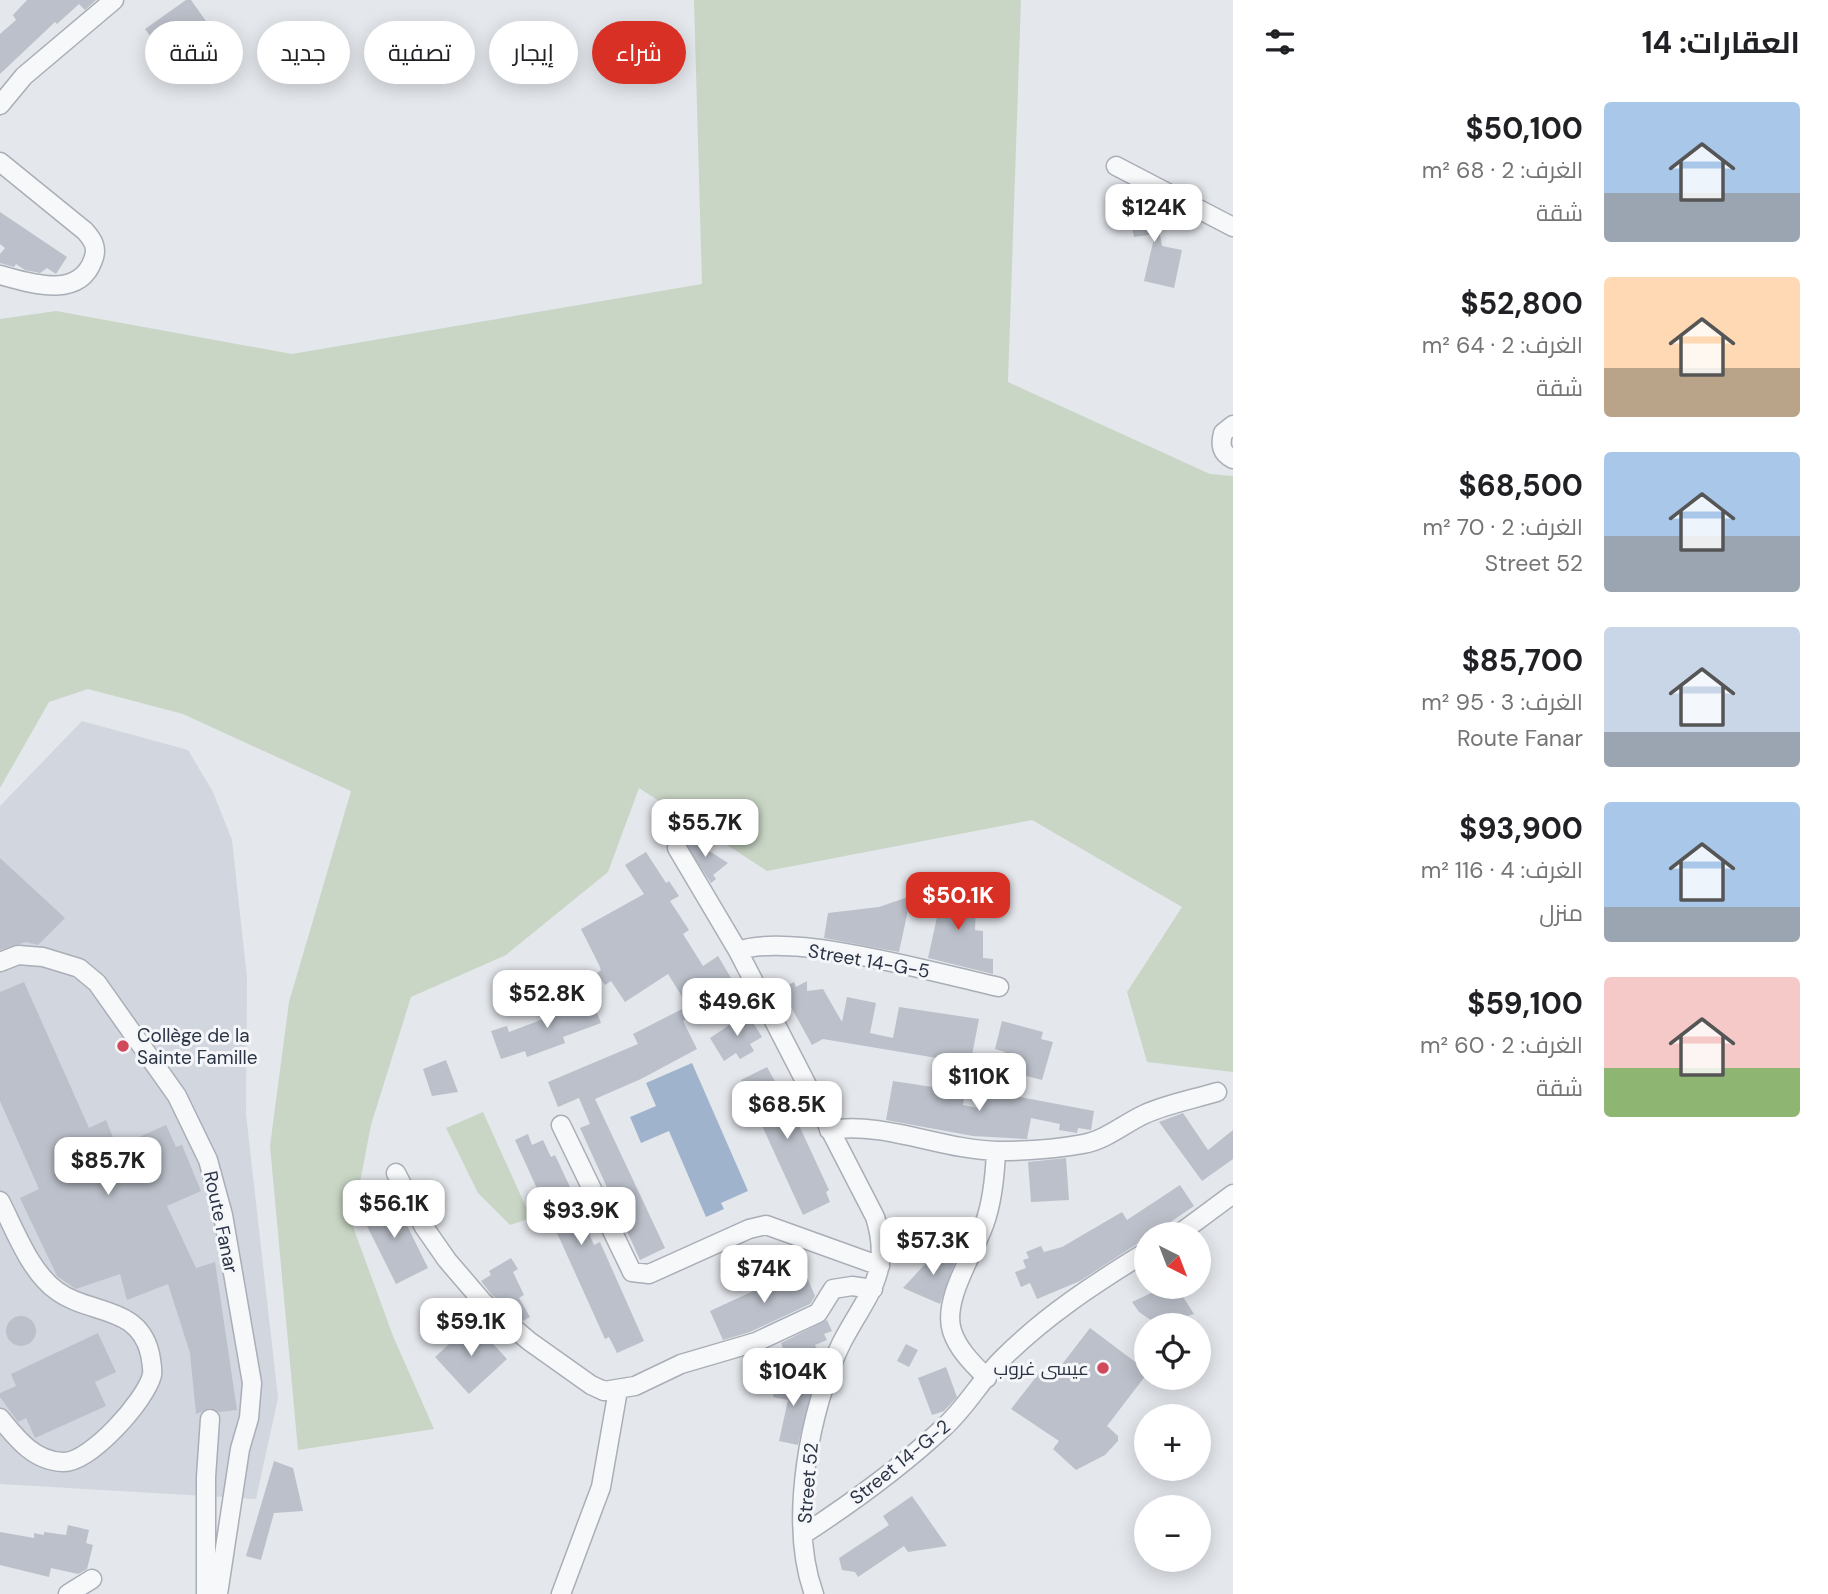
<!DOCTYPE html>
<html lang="ar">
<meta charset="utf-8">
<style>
:root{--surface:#fff;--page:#f6f6f6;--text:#202124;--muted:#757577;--accent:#d93025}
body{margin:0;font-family:"DM Sans",Cairo,sans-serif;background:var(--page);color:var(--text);direction:rtl;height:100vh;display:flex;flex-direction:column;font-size:26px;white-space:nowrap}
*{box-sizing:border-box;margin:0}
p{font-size:23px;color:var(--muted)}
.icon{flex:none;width:38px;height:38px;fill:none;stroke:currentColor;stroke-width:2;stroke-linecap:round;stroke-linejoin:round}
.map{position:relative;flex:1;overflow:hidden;direction:ltr}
.sheet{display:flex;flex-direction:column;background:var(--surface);width:595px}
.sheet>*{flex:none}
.hud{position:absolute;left:21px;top:21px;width:665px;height:63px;direction:rtl;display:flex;gap:14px}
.needle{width:46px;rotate:138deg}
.fabs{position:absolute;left:1134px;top:1222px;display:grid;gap:14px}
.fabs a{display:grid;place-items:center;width:77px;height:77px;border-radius:50%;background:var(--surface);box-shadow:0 4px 18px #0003;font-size:35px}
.price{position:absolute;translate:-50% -60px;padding:0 16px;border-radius:14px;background:#fff;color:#222;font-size:23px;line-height:46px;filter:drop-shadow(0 2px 4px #0008)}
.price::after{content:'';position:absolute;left:50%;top:42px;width:21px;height:16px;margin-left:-10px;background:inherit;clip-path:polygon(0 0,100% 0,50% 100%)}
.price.on{background:var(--accent);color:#fff}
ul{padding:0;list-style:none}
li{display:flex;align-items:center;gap:21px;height:175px;padding:0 28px}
li span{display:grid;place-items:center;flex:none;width:196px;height:140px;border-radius:7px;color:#555}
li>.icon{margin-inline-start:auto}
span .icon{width:84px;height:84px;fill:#fffc;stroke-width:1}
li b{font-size:30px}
h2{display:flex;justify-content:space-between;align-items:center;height:84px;padding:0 28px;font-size:30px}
.chip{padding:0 24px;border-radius:32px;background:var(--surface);box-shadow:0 4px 18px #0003;font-size:24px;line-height:63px}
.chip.on{background:var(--accent);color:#fff}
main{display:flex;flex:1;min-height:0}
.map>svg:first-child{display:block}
.built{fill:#d2d6de}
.green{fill:#c9d6c5}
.water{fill:#9fb4cc}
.building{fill:#bbc0ca}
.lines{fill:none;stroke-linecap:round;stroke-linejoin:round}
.minor-casing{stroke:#a9aeb7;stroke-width:21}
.minor{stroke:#f7f8fa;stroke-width:18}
.poi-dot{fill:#d1495b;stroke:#f4f6f9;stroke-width:2.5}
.labels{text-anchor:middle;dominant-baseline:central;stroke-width:6;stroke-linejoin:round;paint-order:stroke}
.street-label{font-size:19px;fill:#2b3445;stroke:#f4f6f9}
.poi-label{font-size:19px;fill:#2b3445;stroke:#f4f6f9;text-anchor:start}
</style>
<main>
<section class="sheet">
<h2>العقارات: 14<svg class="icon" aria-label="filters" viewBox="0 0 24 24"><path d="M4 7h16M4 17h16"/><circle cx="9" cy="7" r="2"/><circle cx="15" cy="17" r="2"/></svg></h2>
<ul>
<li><span style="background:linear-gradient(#a9c7e8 65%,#9aa5b1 0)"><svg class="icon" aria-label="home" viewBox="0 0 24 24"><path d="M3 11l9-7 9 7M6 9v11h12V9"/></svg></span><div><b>$50,100</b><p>الغرف: 2 · 68 m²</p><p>شقة</p></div></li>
<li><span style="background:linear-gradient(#ffd9b3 65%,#b9a48a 0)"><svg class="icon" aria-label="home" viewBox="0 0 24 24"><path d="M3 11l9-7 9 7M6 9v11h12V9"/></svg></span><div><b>$52,800</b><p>الغرف: 2 · 64 m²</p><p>شقة</p></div></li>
<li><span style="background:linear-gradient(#a9c7e8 60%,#9aa5b1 0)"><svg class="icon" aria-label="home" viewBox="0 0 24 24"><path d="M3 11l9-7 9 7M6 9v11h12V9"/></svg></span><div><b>$68,500</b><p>الغرف: 2 · 70 m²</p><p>Street 52</p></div></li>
<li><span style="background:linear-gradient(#c9d6e8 75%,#9aa5b1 0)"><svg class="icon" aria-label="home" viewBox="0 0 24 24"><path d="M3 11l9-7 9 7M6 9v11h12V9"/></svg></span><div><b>$85,700</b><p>الغرف: 3 · 95 m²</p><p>Route Fanar</p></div></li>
<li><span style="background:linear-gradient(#a9c7e8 75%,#9aa5b1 0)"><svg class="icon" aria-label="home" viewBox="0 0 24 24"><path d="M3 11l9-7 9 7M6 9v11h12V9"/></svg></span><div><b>$93,900</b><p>الغرف: 4 · 116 m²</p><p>منزل</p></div></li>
<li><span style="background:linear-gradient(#f6c9c9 65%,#8fb573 0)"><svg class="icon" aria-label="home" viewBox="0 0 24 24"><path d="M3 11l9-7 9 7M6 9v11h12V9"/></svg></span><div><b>$59,100</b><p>الغرف: 2 · 60 m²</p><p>شقة</p></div></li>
</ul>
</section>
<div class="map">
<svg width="1233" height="1594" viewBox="0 0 1233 1594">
<rect width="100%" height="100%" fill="#e4e7ec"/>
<path class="built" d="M82,721L188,750L213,792L232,840L247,978L246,1114L278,1398L256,1499L0,1484V806Z"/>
<path class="green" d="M694,0H1021L1008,382L1210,474L1233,476V1072L1147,1062L1127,992L1182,907L1032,820L767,871L639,788L608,872L506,955L411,997L371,1125L352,1224L393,1336L434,1429L298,1450L270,1146L289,1002L351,791L183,714L88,689L49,702L0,788V319L56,311L292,354L702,284Z
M483,1112L531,1218L510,1225L478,1193L446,1128Z"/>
<path class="water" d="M692,1063L748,1191L721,1203L724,1209L706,1217L669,1131L641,1143L630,1117L656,1106L646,1083Z"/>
<path class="building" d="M27,0H96L85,10L79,4L57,24L55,22L0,74V34L16,20L13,15Z
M186,0H191L213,31L173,59L167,50L163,53L145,29Z
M1150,197L1155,207L1162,246L1182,250L1174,288L1144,281L1155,234L1134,237L1127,201Z
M0,212L67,257L56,274L47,268L40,273L25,270L16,264L14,267L0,263V254L5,248L0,244Z
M686,836L728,863L713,875L716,879L711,883L681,838Z
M646,852L666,883L669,881L679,896L670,901L689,930L683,934L703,966L718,956L737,988L683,1021L697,1049L641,1079L595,1099L665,1248L640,1260L580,1128L590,1124L579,1098L558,1107L548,1082L638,1044L633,1034L688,1006L668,974L625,1002L611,981L605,985L597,973L601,970L599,965L581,929L644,894L625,865Z
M0,858L65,918L38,945L26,942L0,950Z
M947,887L971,891L972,902L976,903L975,930L983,931V958L993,959V974L928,958L938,913H934L937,897L940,892L946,893Z
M911,896L899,952L824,938L828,913L879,907Z
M807,981V991L823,989L842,1022L847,997L876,1003L870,1033L893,1038L899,1007L979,1019L972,1055L963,1053L961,1062L823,1039L812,1045L781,989L794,982L796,987Z
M24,982L89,1128L106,1120L117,1147L166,1125L176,1147L182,1145L201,1191L167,1206L196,1268L215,1262L237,1410L219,1412L210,1408L196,1414L190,1353L168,1284L127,1300L120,1274L76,1289L57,1276L20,1198L39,1189L0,1101V992Z
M590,995L601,1023L563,1037L565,1043L527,1057L525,1051L501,1059L491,1031L507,1026L509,1032L570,1009L568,1003Z
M747,1013L762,1037L750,1044L754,1051L740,1059L736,1053L724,1061L710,1038Z
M1002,1021L1043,1032L1041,1039L1053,1042L1042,1080L1000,1069L1005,1052L995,1049Z
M446,1060L458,1092L432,1096L423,1069Z
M767,1067L796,1119L829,1190L826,1192L830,1202L803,1215L741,1080Z
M893,1081L965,1092L963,1105L978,1108L982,1094L998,1097L999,1093L1094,1111L1091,1130L1078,1128L1077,1133L1059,1130L1060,1124L1031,1118L1027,1139L973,1136L886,1120Z
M1183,1113L1208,1150L1233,1130V1159L1202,1181L1159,1122Z
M528,1134L532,1145L543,1140L551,1157L555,1155L576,1200L581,1197L587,1212L581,1215L594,1245L600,1242L644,1341L617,1353L609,1337L605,1339L515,1140Z
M1066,1158L1069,1200L1031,1202L1028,1162Z
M1180,1185L1194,1206L1153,1234H1146V1238L1080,1281L1037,1299L1030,1283L1021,1287L1015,1272L1026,1268L1023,1260L1029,1258L1026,1252L1041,1246L1044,1252L1062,1247L1122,1212L1127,1220Z
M380,1193L385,1204L394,1199L428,1268L396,1284L364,1220L375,1215L367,1199Z
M940,1248L955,1261L940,1304L903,1288Z
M511,1258L518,1269L513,1272L524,1295L519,1298L530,1317L523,1321L491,1294L481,1281L491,1275L489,1271Z
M803,1268L815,1296L810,1304L750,1332L723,1340L710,1311Z
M1166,1286H1176L1194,1314L1158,1325L1139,1312L1132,1302Z
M6 1331a15 15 0 1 1 30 0a15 15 0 1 1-30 0Z
M827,1320L832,1331L824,1334L827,1340L815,1345L819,1354L797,1362L793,1354L786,1356L781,1343Z
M473,1322L507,1359L469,1394L435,1357Z
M1090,1328L1146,1370V1375L1107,1426L1118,1436V1441L1105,1455L1076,1470L1053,1449L1059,1441L1011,1409L1040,1372L1050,1380Z
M98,1333L116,1372L95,1382L106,1406L35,1438L26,1418L18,1422L0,1397V1393L16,1386L11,1374Z
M906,1344L918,1350L909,1367L897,1361Z
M946,1367L957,1397L944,1411L932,1415L918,1378Z
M777,1378L813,1385L798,1445L779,1441L788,1400L773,1397Z
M274,1461L293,1468L303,1511L274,1513L261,1560L246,1556Z
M912,1496L947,1546L908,1552L904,1546L858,1577L855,1572L842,1570L839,1558L889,1525L883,1516Z
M68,1525L89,1530L86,1543L93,1545L87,1569L78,1574L51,1568L49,1577L0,1565V1532L34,1538V1533L44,1535V1532L66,1535Z"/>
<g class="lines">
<defs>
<path id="minor" d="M0,105L24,76L114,0
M0,162L85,231C93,240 98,248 93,260C79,300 30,283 0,275
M1116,166L1233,227
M1233,425L1223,433C1220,445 1221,453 1233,459
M677,848L738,951L875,1217C893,1273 866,1296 842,1342C809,1408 788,1523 814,1594
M738,951C791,931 940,974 999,987
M0,962L18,955L43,957L79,968L97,983L177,1096L208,1160L223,1215L252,1383L249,1418L240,1449L218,1594
M561,1125L632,1272L649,1274L749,1229L766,1225L880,1266
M829,1130C885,1121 942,1150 998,1151C1025,1151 1056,1149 1083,1144C1106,1140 1125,1123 1145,1114C1167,1104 1194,1099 1217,1092
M396,1173L424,1227L447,1260L483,1302L529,1341L591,1385L604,1391L635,1386L681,1364L756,1342L818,1313L833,1289L852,1286L873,1289
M0,1201C15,1230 30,1272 57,1291C90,1315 139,1305 150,1354C151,1360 153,1369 152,1375C146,1400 90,1463 63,1462C34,1461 17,1439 0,1418
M1179,1234L1233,1194
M987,1378C974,1365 958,1350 952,1331C942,1300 974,1253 984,1225C993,1201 995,1175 996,1151
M804,1534C853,1502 900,1468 943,1428C966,1408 980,1381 1002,1359C1045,1316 1094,1284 1146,1252
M68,1594L92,1579
M206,1594V1477L210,1419
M561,1594L601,1487L618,1390"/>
</defs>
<use href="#minor" class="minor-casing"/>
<use href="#minor" class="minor"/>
</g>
<g class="poi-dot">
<circle cx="123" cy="1046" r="7"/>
<circle cx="1103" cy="1368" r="7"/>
</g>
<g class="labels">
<g class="street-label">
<text transform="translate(869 961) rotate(10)">Street 14-G-5</text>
<text transform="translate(221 1222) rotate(78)">Route Fanar</text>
<text transform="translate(900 1462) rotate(-39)">Street 14-G-2</text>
<text transform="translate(808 1483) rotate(-85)">Street 52</text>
</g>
<g class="poi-label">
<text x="137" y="1035">Collège de la<tspan x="137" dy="22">Sainte Famille</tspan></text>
<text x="1089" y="1368" text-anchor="end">عيسى غروب</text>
</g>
</g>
</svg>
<div class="fabs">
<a><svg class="needle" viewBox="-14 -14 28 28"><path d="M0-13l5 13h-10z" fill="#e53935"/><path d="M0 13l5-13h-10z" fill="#757577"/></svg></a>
<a><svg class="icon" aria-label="locate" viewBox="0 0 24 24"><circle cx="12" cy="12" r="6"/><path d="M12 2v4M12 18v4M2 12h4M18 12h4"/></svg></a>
<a>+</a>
<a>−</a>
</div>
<b class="price" style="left:1154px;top:244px">$124K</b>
<b class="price" style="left:705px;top:859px">$55.7K</b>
<b class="price on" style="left:958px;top:932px">$50.1K</b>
<b class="price" style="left:547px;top:1030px">$52.8K</b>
<b class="price" style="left:737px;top:1038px">$49.6K</b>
<b class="price" style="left:979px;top:1113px">$110K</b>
<b class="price" style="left:787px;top:1141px">$68.5K</b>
<b class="price" style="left:108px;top:1197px">$85.7K</b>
<b class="price" style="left:394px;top:1240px">$56.1K</b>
<b class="price" style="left:581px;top:1247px">$93.9K</b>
<b class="price" style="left:933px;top:1277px">$57.3K</b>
<b class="price" style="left:764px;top:1305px">$74K</b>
<b class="price" style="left:471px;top:1358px">$59.1K</b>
<b class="price" style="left:793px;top:1408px">$104K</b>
<div class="hud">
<a class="chip on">شراء</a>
<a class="chip">إيجار</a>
<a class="chip">تصفية</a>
<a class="chip">جديد</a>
<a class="chip">شقة</a>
</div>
</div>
</main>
